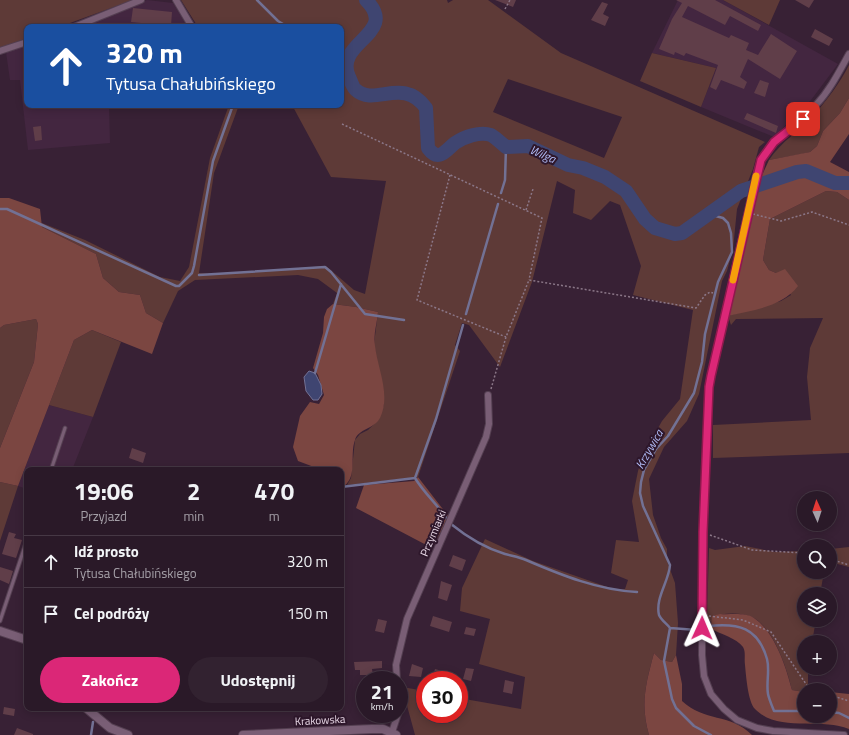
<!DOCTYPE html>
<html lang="pl">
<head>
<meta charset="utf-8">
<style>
	:root { --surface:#2a1928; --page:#322230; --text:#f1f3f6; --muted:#a5a0a8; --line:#463845; --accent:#db2777 }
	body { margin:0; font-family:"Titillium Web",sans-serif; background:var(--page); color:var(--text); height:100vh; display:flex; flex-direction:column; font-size:15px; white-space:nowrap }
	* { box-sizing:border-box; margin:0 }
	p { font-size:13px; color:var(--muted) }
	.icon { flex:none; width:22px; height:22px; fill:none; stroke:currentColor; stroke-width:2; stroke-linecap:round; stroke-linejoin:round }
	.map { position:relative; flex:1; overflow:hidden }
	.details { position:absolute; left:24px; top:467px; width:320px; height:244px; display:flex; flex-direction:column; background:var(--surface); border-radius:8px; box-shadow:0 2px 10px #0003,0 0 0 1px var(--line) }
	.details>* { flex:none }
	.hud { position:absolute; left:24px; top:24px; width:320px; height:84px; border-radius:8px; box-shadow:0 2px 10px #0003,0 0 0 1px var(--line); background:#1a4fa0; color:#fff; overflow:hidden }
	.needle { width:26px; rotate:357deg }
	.buttons { position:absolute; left:797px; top:491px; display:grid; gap:8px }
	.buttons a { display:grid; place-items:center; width:40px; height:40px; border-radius:50%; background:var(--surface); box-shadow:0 2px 10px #0003,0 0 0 1px var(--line); font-size:20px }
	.speed { position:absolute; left:356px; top:671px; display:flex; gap:8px; font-size:20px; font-weight:700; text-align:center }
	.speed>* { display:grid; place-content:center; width:52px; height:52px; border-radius:50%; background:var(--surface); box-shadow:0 2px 10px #0003,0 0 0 1px var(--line); line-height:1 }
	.speed small { font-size:10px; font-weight:400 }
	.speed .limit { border:6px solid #d22; background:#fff; color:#111 }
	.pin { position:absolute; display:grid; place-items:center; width:34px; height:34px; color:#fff; margin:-17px; border-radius:8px; box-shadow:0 2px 6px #0006 }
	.me { position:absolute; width:44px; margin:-22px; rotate:1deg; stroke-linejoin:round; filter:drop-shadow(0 0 3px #0008) }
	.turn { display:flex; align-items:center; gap:14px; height:84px; padding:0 16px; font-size:18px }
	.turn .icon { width:52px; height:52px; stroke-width:2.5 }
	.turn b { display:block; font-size:28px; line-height:34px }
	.eta { display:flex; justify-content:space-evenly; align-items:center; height:68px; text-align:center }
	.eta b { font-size:24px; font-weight:700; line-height:28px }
	.button { display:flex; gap:8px; margin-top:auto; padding:8px 16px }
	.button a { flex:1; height:46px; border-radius:24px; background:var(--accent); color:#fff; font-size:16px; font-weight:700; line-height:46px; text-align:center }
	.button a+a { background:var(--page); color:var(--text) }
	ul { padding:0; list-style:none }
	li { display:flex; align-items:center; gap:12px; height:52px; padding:0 16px; border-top:1px solid var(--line) }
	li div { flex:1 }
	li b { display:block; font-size:15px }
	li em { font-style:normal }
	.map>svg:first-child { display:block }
	.built { fill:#432640 }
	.green { fill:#5e3a37; fill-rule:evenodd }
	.forest { fill:#7b4641 }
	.water { fill:#3f4571; stroke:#727194 }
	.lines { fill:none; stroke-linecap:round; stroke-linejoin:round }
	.stream { stroke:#727194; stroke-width:2.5 }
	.river { stroke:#3f4571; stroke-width:14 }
	.building { fill:#603e49 }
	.service-casing { stroke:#543f51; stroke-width:5 }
	.minor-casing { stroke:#543f51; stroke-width:8 }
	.tertiary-casing { stroke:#543f51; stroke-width:10 }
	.path { stroke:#8b7788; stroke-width:1.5; stroke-dasharray:2 2; stroke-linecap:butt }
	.service { stroke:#795e75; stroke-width:3 }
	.minor { stroke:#795e75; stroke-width:6 }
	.tertiary { stroke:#795e75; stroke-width:8 }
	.route-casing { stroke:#8e194d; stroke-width:10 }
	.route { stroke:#db2777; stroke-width:7 }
	.slow { stroke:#f59e0b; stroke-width:7 }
	.labels { text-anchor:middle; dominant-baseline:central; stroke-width:4; stroke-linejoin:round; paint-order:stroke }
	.street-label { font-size:11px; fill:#e9d9e7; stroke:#2e172b }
	.water-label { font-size:12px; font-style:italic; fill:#b1bcf6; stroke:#2e172b }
</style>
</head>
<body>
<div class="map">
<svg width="849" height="735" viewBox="0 0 849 735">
	<rect width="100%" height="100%" fill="#382135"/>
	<path class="built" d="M147,0L173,3L188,27H83Z
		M678,0H723L838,64L811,100L774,137L701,107L716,68L652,53Z
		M27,45V105H109L110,143L28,150L20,80H10L6,52Z
		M49,405L93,417L72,470H27V489L18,486Z"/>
	<path class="green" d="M0,0H133L59,27H27V38L0,48Z
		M181,0H447L448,3L453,0H488L561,53L765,142L759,147L753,169L737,209L733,249L727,271L722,281L699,394L687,421L664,447L649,479L653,515L661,538L667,549V561L675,583L678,623L676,655L672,662L661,660L654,653C646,682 640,705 649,735H415L402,687L425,691V714H459V698L521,709L525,677L479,664L490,619L460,611L462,588L485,539L533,561L616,590L625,589L628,580L611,573L616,540L639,542L632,501L638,471L643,455L662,421L680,399L693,310L633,295L641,266L620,205L610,201L591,220L573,213L575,190L557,181L532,282L500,367L469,325L462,323L455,345L460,351L418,477L347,485L351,478L355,440L360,434L368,430L379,419L384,404L374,344L378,312L356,307L333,304L337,293L318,279L298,275L195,280L178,291L163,323L146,313L140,295L119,292L103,278L96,254L42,227V223L85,240L160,277L180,281L189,267L210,158L229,105H239L214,173L199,273L217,274L326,266L354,290L365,294L386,181L331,177L292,105H341V27H198ZM508,79L622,117L604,158L493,112Z
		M723,0H780L769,25Z
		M652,53L716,68L701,107L640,81Z
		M849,65V98L840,113L823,131L817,146L810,152L802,154L769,160C781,142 799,131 813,116C827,100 840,83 849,65Z
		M826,191L837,192L849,200V453L713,458V425L811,420L807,377L810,348L823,318L736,319L731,325L728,316L781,301L791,295L776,273L769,270L763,260L770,219Z
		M36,319L38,324L34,362L0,448V328L4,325Z
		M92,330L121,342L93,417L49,405L74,340Z
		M0,482L18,486L0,541Z
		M745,546L775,552L804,551V572H824L820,594H804V620H816L812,642H804V668H808V690H804V692L792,690C787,669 774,628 752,617C741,612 724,613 712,616V623L707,617L709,548L715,550Z
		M849,547V567L830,562V549Z"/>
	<path class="forest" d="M849,98V134L830,162L849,172V200L837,192L826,191L770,219L763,260L769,270L776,273L785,269L798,286C782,307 753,310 728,316L757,186L769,160L810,152L817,146L823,131L840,113Z
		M0,198H9L40,209L42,227L96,254L103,278L119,292L140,295L146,313L163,323L152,354L92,330L74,340L18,486L0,482V448L34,362L38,324L36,319L4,325L0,328Z
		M333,304L356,307L378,312C377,324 373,335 375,346C378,370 391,395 380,418C374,429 358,429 355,440C349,456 359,479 341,488V470H315L314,467L298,461L293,447L300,416L310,402L319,404L324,395L318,375L313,368L323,333L324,317L327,309Z
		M418,477L449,517L432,548L356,508L364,485L414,481Z
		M720,614C731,615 745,612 754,618C775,632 786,667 792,690L804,692V716H830V692L849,694V729C821,717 779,733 755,709C748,702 746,675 745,665C744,659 746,652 743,647C736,638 721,634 711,629L712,616Z
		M654,653L661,660L672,662L676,655L682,684V701C704,722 730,713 752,735H649C640,704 646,683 654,653Z"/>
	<path class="water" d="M309,371L315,373L321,385L322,394L318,400H313L306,391L304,377Z"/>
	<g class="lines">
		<path class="stream" d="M257,0L278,21L288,27
			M501,193L505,180L506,147
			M0,209H7L176,286H179L192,273L194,266L213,161L233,105
			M199,275L325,267L331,272L365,314L404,320
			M466,314L498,204
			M315,373L341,284
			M341,487L415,478
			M447,519C437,504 424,493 415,478L436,419L463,325
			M451,524C467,537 485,548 505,554C512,556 519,557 526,560C561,575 598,590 637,592
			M709,626C738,623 758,627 767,659C770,670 766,683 768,694C769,699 772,706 774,711H804
			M670,628C667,624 661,620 659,615C655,598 669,581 670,565L643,506L640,493L641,482L644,470L656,449L668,436L694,393L702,362L705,334L718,282L732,252L731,233L728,223L723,218L708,214
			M670,628L664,661L672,699L676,708L694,726L711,735
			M670,628L697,630
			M97,709V708
			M830,712L839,713L849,718
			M91,735L93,722"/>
		<path class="river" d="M366,0C400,34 333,42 349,77C351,81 353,88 356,90C375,107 403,76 426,108L428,148C439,163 446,150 455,143C464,137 480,131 491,135C496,138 501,143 506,147L528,146L568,165L583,168L605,177L626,191L645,219L655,228L675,234L682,233L741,191L797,172L806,171L835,183H849"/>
	</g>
	<path class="building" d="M495,0H516L513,7Z
		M676,0H715L761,25L758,31L730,16L725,25L688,6L682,17L729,38L731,35L749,43L746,50L758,55L771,34L797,51L780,79L748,59L740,77L747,82L744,89L721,80L716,90L710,87L718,65L686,53L684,56L675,52L674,55L659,49L672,19L682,3Z
		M795,0H814L809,8Z
		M602,2L608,4L603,14L609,17L605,26L591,20Z
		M133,8L172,12L171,26L131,22Z
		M815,29L833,39L829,46L811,37Z
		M760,80L769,83L765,97L754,93Z
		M747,113L778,126L776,133L744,119Z
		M41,126L42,140L35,141L33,127Z
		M132,448L146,453L143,463L129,458Z
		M9,532L16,534L14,538L22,540L16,558L2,554Z
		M453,555L466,560L462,571L449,566Z
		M0,567L13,571L9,584L0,580Z
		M441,581L452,585L447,601L438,598Z
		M433,616L452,622L449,632L430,626Z
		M378,619L387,621L384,633L375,631Z
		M466,627L476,629L474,636L464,634Z
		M382,661V668L372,669L373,675H360V670H355L354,662Z
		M412,664L423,668L421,677L409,676Z
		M466,668L474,669L471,681L463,679Z
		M435,669L453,674L451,680L432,679Z
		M505,680L514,682L512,694L503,692Z
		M4,707L15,709L14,716L3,714Z
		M17,728L33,734V735H14Z"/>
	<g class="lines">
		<g class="service-casing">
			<path id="service" d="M51,470L65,428
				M0,621L27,540"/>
		</g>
		<g class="minor-casing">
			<path id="minor" d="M176,0L192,27
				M74,27L141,0
				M0,51L27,42
				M397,680L396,665L407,619L486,437L489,424L488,395
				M392,732L398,714
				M844,735L773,731L757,728L737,720L724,709L711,694L704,676L702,655L703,532L709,387L755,179C757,173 758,165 762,159C774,137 799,124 816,105C830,90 839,72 849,54"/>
		</g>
		<g class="tertiary-casing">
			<path id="tertiary" d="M0,631L27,640
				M86,708L110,728L128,735
				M243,735L372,729H383L396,735"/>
		</g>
		<path class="path" d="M505,9L510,0
			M342,124L542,218L529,280
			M450,175L417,300L506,337
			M526,210L533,189
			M753,214L781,221L812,212L849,225
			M491,389L506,337L529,280L696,308L705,295L710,292L713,293
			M710,535L752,550L804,553
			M830,559L849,565
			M709,616L743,620L771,632L808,687L815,690
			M830,695L849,701"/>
		<use href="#service" class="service"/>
		<use href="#minor" class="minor"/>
		<use href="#tertiary" class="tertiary"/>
	</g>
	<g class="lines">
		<g class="route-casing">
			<path id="route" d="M702,628L703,532L709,387L711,376L761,160L774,142L803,119"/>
		</g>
		<use href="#route" class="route"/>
		<path class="slow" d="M733,280L756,176"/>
	</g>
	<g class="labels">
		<g class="street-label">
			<text transform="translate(433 533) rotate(-67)">Przymiarki</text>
			<text transform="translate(320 720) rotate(-3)">Krakowska</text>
		</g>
		<g class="water-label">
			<text transform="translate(543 154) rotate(24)">Wilga</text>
			<text transform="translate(649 449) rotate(-60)">Krzywica</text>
		</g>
	</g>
</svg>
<div class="buttons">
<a><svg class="needle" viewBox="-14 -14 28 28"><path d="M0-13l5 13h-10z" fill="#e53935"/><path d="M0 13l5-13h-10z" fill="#a5a0a8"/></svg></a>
<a><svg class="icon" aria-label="search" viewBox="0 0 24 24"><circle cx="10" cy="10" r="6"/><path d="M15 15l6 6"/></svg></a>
<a><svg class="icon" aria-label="layers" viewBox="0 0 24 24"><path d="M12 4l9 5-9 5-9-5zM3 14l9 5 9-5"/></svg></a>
<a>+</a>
<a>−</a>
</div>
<div class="speed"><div>21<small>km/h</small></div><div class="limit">30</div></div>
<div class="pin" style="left:803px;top:119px;background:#d93025"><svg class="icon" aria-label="arrive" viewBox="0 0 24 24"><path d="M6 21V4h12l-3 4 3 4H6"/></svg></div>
<svg class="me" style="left:702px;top:628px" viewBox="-20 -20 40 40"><path d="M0-17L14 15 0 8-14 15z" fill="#db2777" stroke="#fff" stroke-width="4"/></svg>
<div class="hud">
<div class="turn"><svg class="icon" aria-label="ahead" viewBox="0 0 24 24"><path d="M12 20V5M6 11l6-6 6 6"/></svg><div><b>320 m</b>Tytusa Chałubińskiego</div></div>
</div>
<section class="details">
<div class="eta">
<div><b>19:06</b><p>Przyjazd</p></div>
<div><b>2</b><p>min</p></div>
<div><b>470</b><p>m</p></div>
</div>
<ul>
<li><svg class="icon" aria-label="ahead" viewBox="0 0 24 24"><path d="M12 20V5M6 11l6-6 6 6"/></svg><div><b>Idź prosto</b><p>Tytusa Chałubińskiego</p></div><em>320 m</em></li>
<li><svg class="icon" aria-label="arrive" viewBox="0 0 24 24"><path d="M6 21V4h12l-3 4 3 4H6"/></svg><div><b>Cel podróży</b></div><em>150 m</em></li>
</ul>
<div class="button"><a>Zakończ</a><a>Udostępnij</a></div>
</section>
</div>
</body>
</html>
